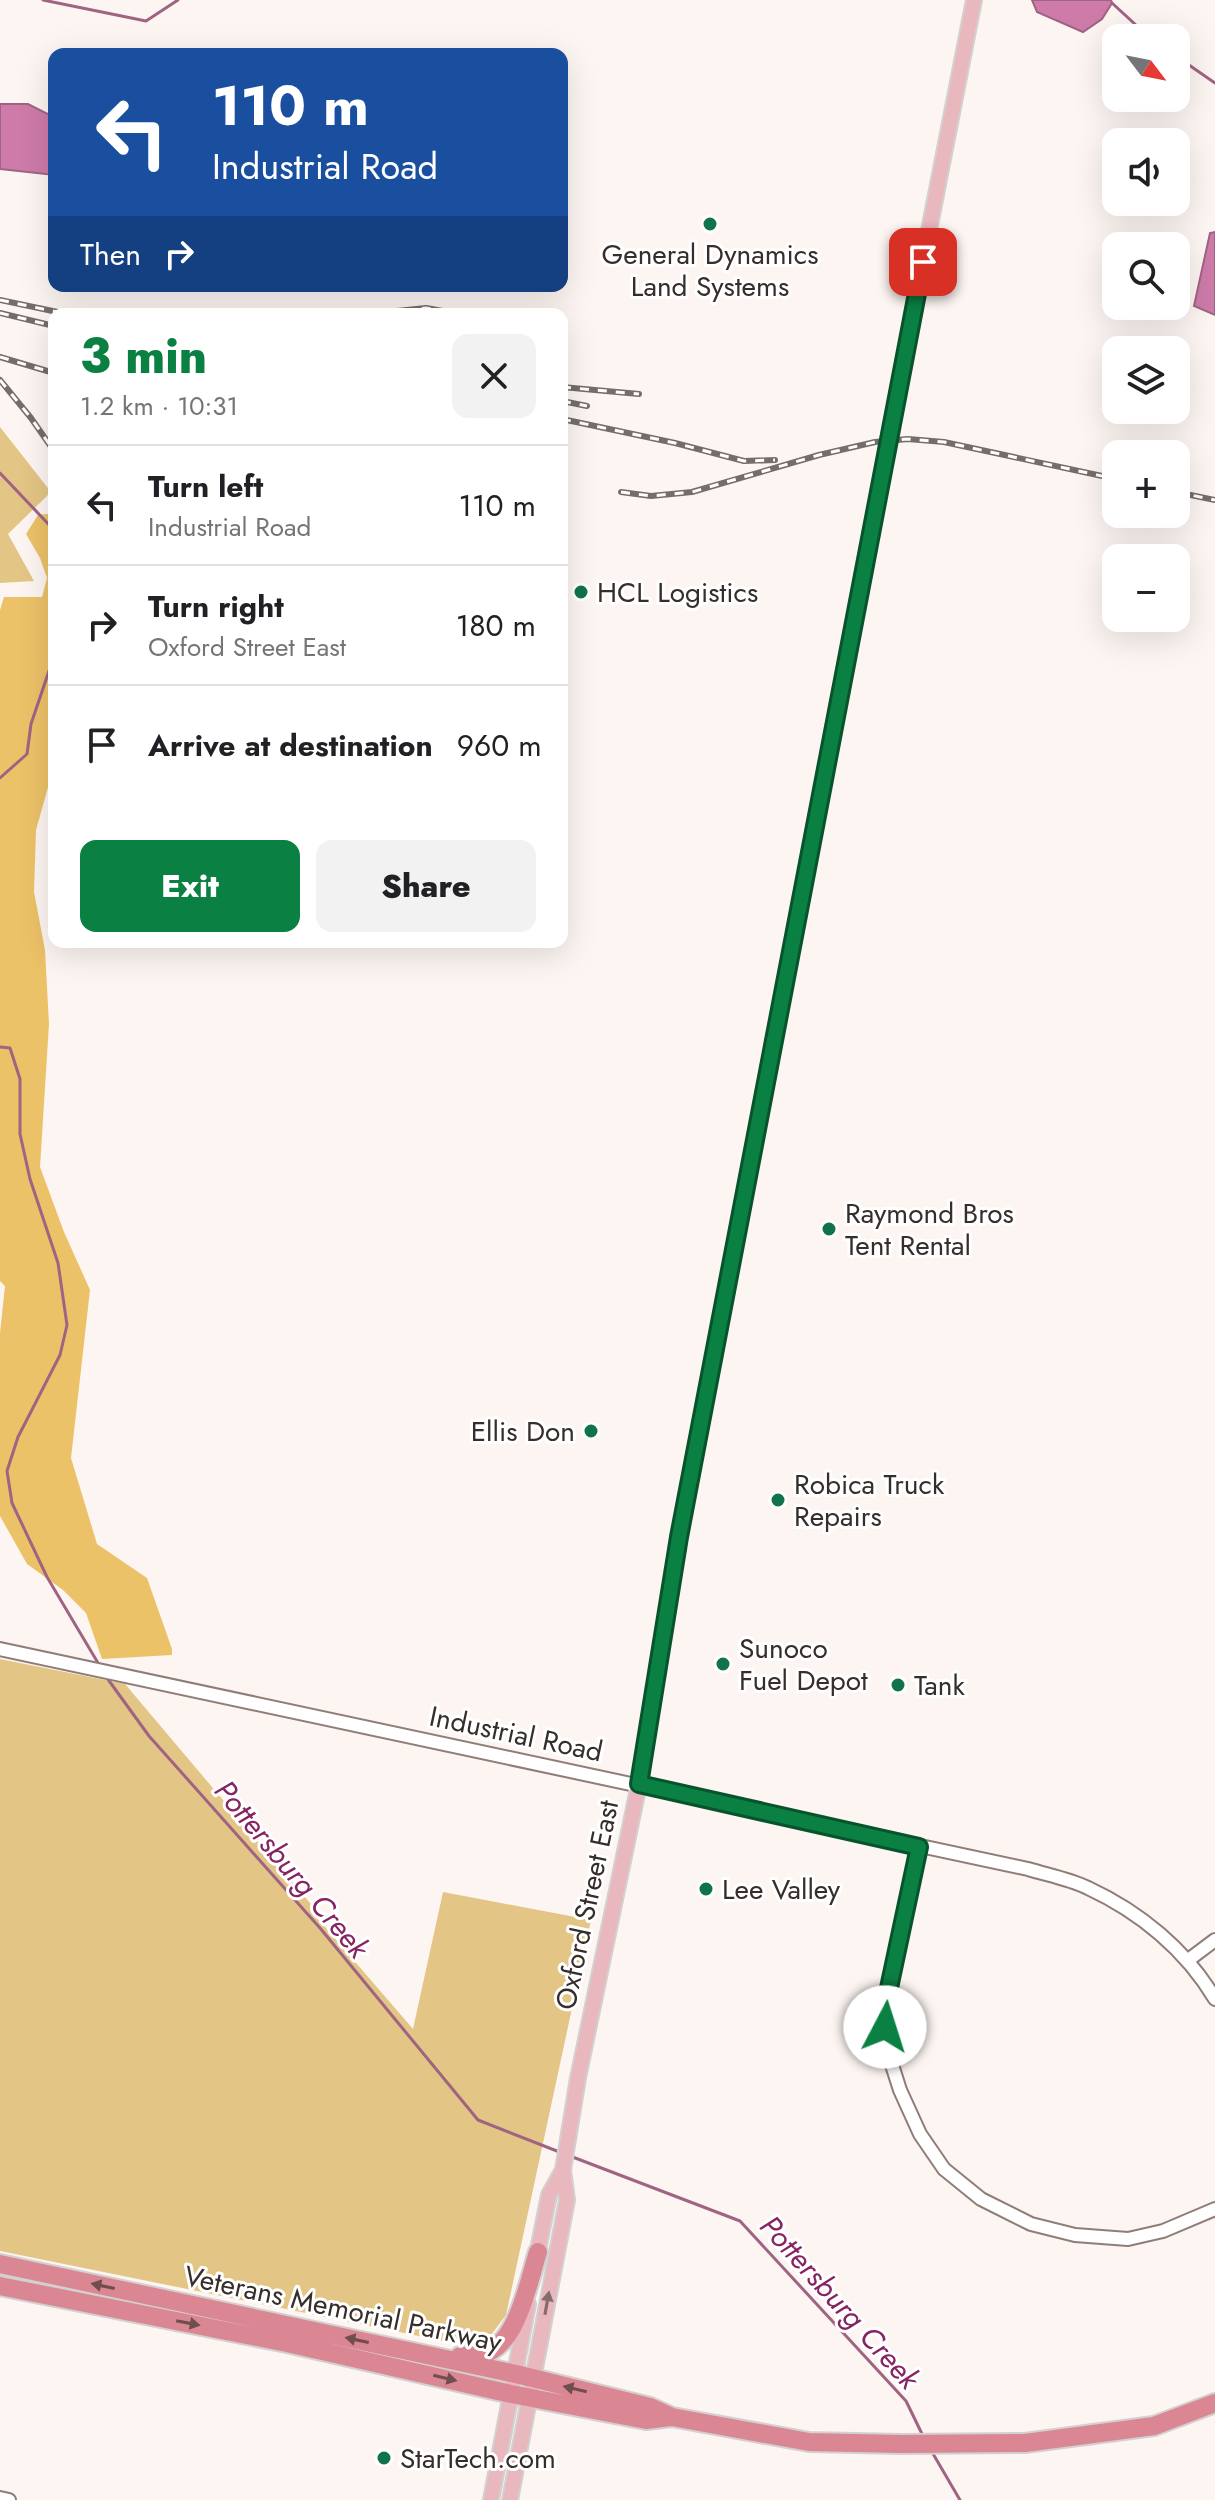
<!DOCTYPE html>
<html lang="en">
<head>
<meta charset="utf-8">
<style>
	:root { --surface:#fff; --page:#f2f2f2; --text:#202124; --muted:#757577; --line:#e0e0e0; --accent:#0b8043 }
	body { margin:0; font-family:Jost,sans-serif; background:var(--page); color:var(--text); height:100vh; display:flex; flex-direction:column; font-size:30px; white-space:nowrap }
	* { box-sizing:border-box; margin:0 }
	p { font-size:26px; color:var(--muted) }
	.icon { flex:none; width:44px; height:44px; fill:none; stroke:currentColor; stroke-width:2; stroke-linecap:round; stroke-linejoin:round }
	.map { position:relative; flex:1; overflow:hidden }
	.drawer { position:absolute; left:48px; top:308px; width:520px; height:640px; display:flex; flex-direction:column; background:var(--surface); border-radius:16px; box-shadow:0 8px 32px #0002 }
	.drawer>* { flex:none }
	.guide { position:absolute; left:48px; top:48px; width:520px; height:244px; border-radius:16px; box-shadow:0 8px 32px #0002; background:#1a4fa0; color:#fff; overflow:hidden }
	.needle { width:52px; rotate:122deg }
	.tools { position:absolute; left:1102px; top:24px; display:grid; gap:16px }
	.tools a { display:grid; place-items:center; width:88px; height:88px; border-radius:16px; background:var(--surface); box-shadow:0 8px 32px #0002; font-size:40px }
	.pin { position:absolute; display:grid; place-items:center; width:68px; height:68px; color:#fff; margin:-34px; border-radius:16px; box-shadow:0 4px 12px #0006 }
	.me { position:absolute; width:88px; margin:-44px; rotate:5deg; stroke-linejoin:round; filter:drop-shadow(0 0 6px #0008) }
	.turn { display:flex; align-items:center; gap:28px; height:168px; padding:0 32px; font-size:36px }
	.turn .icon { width:104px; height:104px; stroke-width:2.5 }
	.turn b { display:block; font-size:56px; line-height:68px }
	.then { display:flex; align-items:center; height:76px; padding:0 32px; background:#0003; gap:16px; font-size:30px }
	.round { display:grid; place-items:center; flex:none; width:84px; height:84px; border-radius:16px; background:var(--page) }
	.summary { display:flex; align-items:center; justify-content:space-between; height:136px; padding:0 32px }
	h1 { font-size:48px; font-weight:800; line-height:60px; color:var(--accent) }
	.action { display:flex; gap:16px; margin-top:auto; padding:16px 32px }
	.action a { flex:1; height:92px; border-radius:16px; background:var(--accent); color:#fff; font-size:32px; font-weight:800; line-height:92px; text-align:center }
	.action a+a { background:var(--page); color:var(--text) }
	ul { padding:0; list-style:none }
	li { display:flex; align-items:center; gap:24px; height:120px; padding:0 32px; border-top:2px solid var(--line) }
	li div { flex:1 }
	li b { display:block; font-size:30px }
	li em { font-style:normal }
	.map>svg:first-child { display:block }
	.green { fill:#e3c585 }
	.forest { fill:#ecc268 }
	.water { fill:#ce7ba9; stroke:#a06483; stroke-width:2 }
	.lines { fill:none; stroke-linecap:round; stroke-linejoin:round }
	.stream { stroke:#a06483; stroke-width:3 }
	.minor-casing { stroke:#907d78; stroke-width:16 }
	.major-casing { stroke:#d3d1d0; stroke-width:18 }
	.highway-casing { stroke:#d3d1d0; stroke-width:22 }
	.minor { stroke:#fff; stroke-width:12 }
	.major { stroke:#e9b7be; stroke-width:14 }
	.highway { stroke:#db8793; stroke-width:18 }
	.rail-casing { stroke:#756d6a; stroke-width:6 }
	.rail { stroke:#fff; stroke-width:3; stroke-dasharray:9; stroke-linecap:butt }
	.oneway { fill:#704d4f }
	.oneway2 { fill:#876c6d }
	.route-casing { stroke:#07532c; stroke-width:20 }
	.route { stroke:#0b8043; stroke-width:14 }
	.poi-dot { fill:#107349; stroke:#fff; stroke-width:3 }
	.labels { text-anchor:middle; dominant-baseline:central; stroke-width:6; stroke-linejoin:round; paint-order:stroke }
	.poi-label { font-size:28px; fill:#362e2b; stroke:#fff; text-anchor:start }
	.street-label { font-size:28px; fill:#362e2b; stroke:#fff }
	.water-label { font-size:30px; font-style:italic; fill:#862362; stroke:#fff }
</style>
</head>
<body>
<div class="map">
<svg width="1215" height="2500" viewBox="0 0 1215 2500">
	<rect width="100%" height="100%" fill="#fdf5f2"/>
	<path class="green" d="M0,427L51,492L8,534L34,581L0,583Z
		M0,1659L125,1684L310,1903L319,1920L413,2029L443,1892L591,1920L506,2315L488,2339L468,2346L0,2251Z"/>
	<path class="forest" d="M54,513V766L36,830L34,892L45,950L49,1024L40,1167L64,1232L90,1290L71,1458L97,1544L147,1578L172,1649V1655L102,1659L86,1613L63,1590L27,1564L0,1516V1333L5,1286L0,1281V610L4,597H42L47,578L40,558L26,534L38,515Z"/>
	<path class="water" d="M1032,0H1111L1112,3L1102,19L1083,32L1037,12Z
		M0,104H28L54,117V175L0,169Z
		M1215,232V315L1194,306L1210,233Z"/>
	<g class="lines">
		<path class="stream" d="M43,0L146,21L178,0
			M1112,3L1150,38
			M1176,56L1215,83
			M0,473L54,530
			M0,778L27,754L31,724L54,656
			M0,1047L10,1048L20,1079V1134L30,1179L58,1263L67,1325L60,1355L18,1437L7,1471L12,1503L47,1577L101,1668
			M107,1678L149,1736L320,1928L478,2120L562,2153
			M570,2156L740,2221L906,2401L924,2438
			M932,2452L960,2500"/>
		<g class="minor-casing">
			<path id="minor" d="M0,1649L1028,1869C1048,1875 1070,1879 1088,1888C1140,1912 1186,1950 1215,1999
				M919,1847L886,2002L885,2043L900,2090L920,2134L944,2169L981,2199L1031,2224L1075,2235L1128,2239L1163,2231L1215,2209
				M1187,1961L1215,1940
				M0,2498L9,2500"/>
		</g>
		<g class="major-casing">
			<path id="major" d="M536,2260L549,2195L563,2170
				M491,2500L528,2304
				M510,2500L567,2200L563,2170L578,2078L639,1784L679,1537L885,456L974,0"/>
		</g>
		<g class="highway-casing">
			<path id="highway" d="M0,2264L516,2374L650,2407L672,2417L809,2442L901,2444L1025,2443L1154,2426L1215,2403
				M0,2286L287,2343L511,2394L646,2420L671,2417
				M460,2356C466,2356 474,2357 480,2355C517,2348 528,2283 538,2252"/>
		</g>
		<use href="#minor" class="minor"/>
		<use href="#major" class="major"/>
		<use href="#highway" class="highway"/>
		<g class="rail-casing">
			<path id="rail" d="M0,300L67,314
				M0,313L54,326
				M368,314L426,308L459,314
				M0,357L54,373
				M0,380L31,418L54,451
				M562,387L639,394
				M562,401L587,406
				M562,419L675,443L744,461L775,460
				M621,492L651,496L692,492L819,455L875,442L908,439L944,442L1116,479
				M1176,492L1215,500"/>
		</g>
		<use href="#rail" class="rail"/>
	</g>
	<defs><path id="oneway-solid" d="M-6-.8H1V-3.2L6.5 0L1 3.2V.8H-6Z" transform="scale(2)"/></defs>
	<g class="oneway">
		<use href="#oneway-solid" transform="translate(103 2286) rotate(-168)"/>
		<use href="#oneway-solid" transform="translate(188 2323) rotate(11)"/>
		<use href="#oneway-solid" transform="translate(357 2340) rotate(-168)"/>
		<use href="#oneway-solid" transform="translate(445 2378) rotate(13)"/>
		<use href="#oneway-solid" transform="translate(575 2389) rotate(-167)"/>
	</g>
	<use class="oneway2" href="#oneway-solid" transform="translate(547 2303) rotate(-80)"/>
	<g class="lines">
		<g class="route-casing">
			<path id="route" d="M885,2027L886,2002L919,1847L639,1784L679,1537L923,262"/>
		</g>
		<use href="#route" class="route"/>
	</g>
	<g class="poi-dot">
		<circle cx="710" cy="224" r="8"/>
		<circle cx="581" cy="592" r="8"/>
		<circle cx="829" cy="1229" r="8"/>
		<circle cx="591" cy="1431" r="8"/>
		<circle cx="778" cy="1500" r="8"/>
		<circle cx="723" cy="1664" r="8"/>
		<circle cx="898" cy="1685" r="8"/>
		<circle cx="706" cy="1889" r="8"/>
		<circle cx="384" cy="2458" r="8"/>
	</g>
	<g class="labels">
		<g class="poi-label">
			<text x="710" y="254" text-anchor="middle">General Dynamics<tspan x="710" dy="32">Land Systems</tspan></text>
			<text x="597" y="592">HCL Logistics</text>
			<text x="845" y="1213">Raymond Bros<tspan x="845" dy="32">Tent Rental</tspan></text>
			<text x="575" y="1431" text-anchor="end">Ellis Don</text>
			<text x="794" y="1484">Robica Truck<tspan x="794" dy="32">Repairs</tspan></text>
			<text x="739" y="1648">Sunoco<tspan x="739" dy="32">Fuel Depot</tspan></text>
			<text x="914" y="1685">Tank</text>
			<text x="722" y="1889">Lee Valley</text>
			<text x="400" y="2458">StarTech.com</text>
		</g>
		<g class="street-label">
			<text transform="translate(516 1734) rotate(12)">Industrial Road</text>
			<text transform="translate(587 1905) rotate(-78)">Oxford Street East</text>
			<text transform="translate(343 2309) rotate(12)">Veterans Memorial Parkway</text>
		</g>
		<g class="water-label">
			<text transform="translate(292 1869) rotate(50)">Pottersburg Creek</text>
			<text transform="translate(840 2302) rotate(48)">Pottersburg Creek</text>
		</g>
	</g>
</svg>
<div class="tools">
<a><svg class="needle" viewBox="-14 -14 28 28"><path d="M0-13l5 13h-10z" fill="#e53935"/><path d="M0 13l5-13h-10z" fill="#757577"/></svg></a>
<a><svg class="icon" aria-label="sound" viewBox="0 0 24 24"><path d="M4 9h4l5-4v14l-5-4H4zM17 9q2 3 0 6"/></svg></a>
<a><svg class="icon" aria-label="search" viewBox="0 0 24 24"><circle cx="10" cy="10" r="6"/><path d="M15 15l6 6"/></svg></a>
<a><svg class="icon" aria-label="layers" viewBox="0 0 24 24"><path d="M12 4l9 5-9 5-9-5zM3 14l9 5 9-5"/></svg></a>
<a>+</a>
<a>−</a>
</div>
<div class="pin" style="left:923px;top:262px;background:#d93025"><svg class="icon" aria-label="arrive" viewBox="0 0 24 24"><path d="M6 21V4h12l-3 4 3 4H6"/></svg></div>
<svg class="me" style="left:885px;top:2027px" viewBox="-20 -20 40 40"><circle r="19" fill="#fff"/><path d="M0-13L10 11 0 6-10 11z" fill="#0b8043"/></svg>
<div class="guide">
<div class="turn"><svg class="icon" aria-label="left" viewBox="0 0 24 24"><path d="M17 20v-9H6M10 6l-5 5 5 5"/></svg><div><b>110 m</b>Industrial Road</div></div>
<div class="then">Then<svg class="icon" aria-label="right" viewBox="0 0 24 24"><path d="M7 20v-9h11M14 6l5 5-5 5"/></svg></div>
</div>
<section class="drawer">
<div class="summary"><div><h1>3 min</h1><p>1.2 km · 10:31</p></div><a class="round"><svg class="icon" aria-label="close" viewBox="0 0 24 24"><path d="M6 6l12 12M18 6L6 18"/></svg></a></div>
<ul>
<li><svg class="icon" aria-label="left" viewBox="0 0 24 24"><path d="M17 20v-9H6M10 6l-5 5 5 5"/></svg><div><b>Turn left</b><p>Industrial Road</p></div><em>110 m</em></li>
<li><svg class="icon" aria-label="right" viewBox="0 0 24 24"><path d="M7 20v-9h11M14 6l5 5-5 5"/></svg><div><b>Turn right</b><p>Oxford Street East</p></div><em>180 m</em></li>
<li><svg class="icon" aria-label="arrive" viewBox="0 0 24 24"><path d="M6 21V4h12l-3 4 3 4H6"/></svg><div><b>Arrive at destination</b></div><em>960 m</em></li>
</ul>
<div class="action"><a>Exit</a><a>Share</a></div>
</section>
</div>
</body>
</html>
